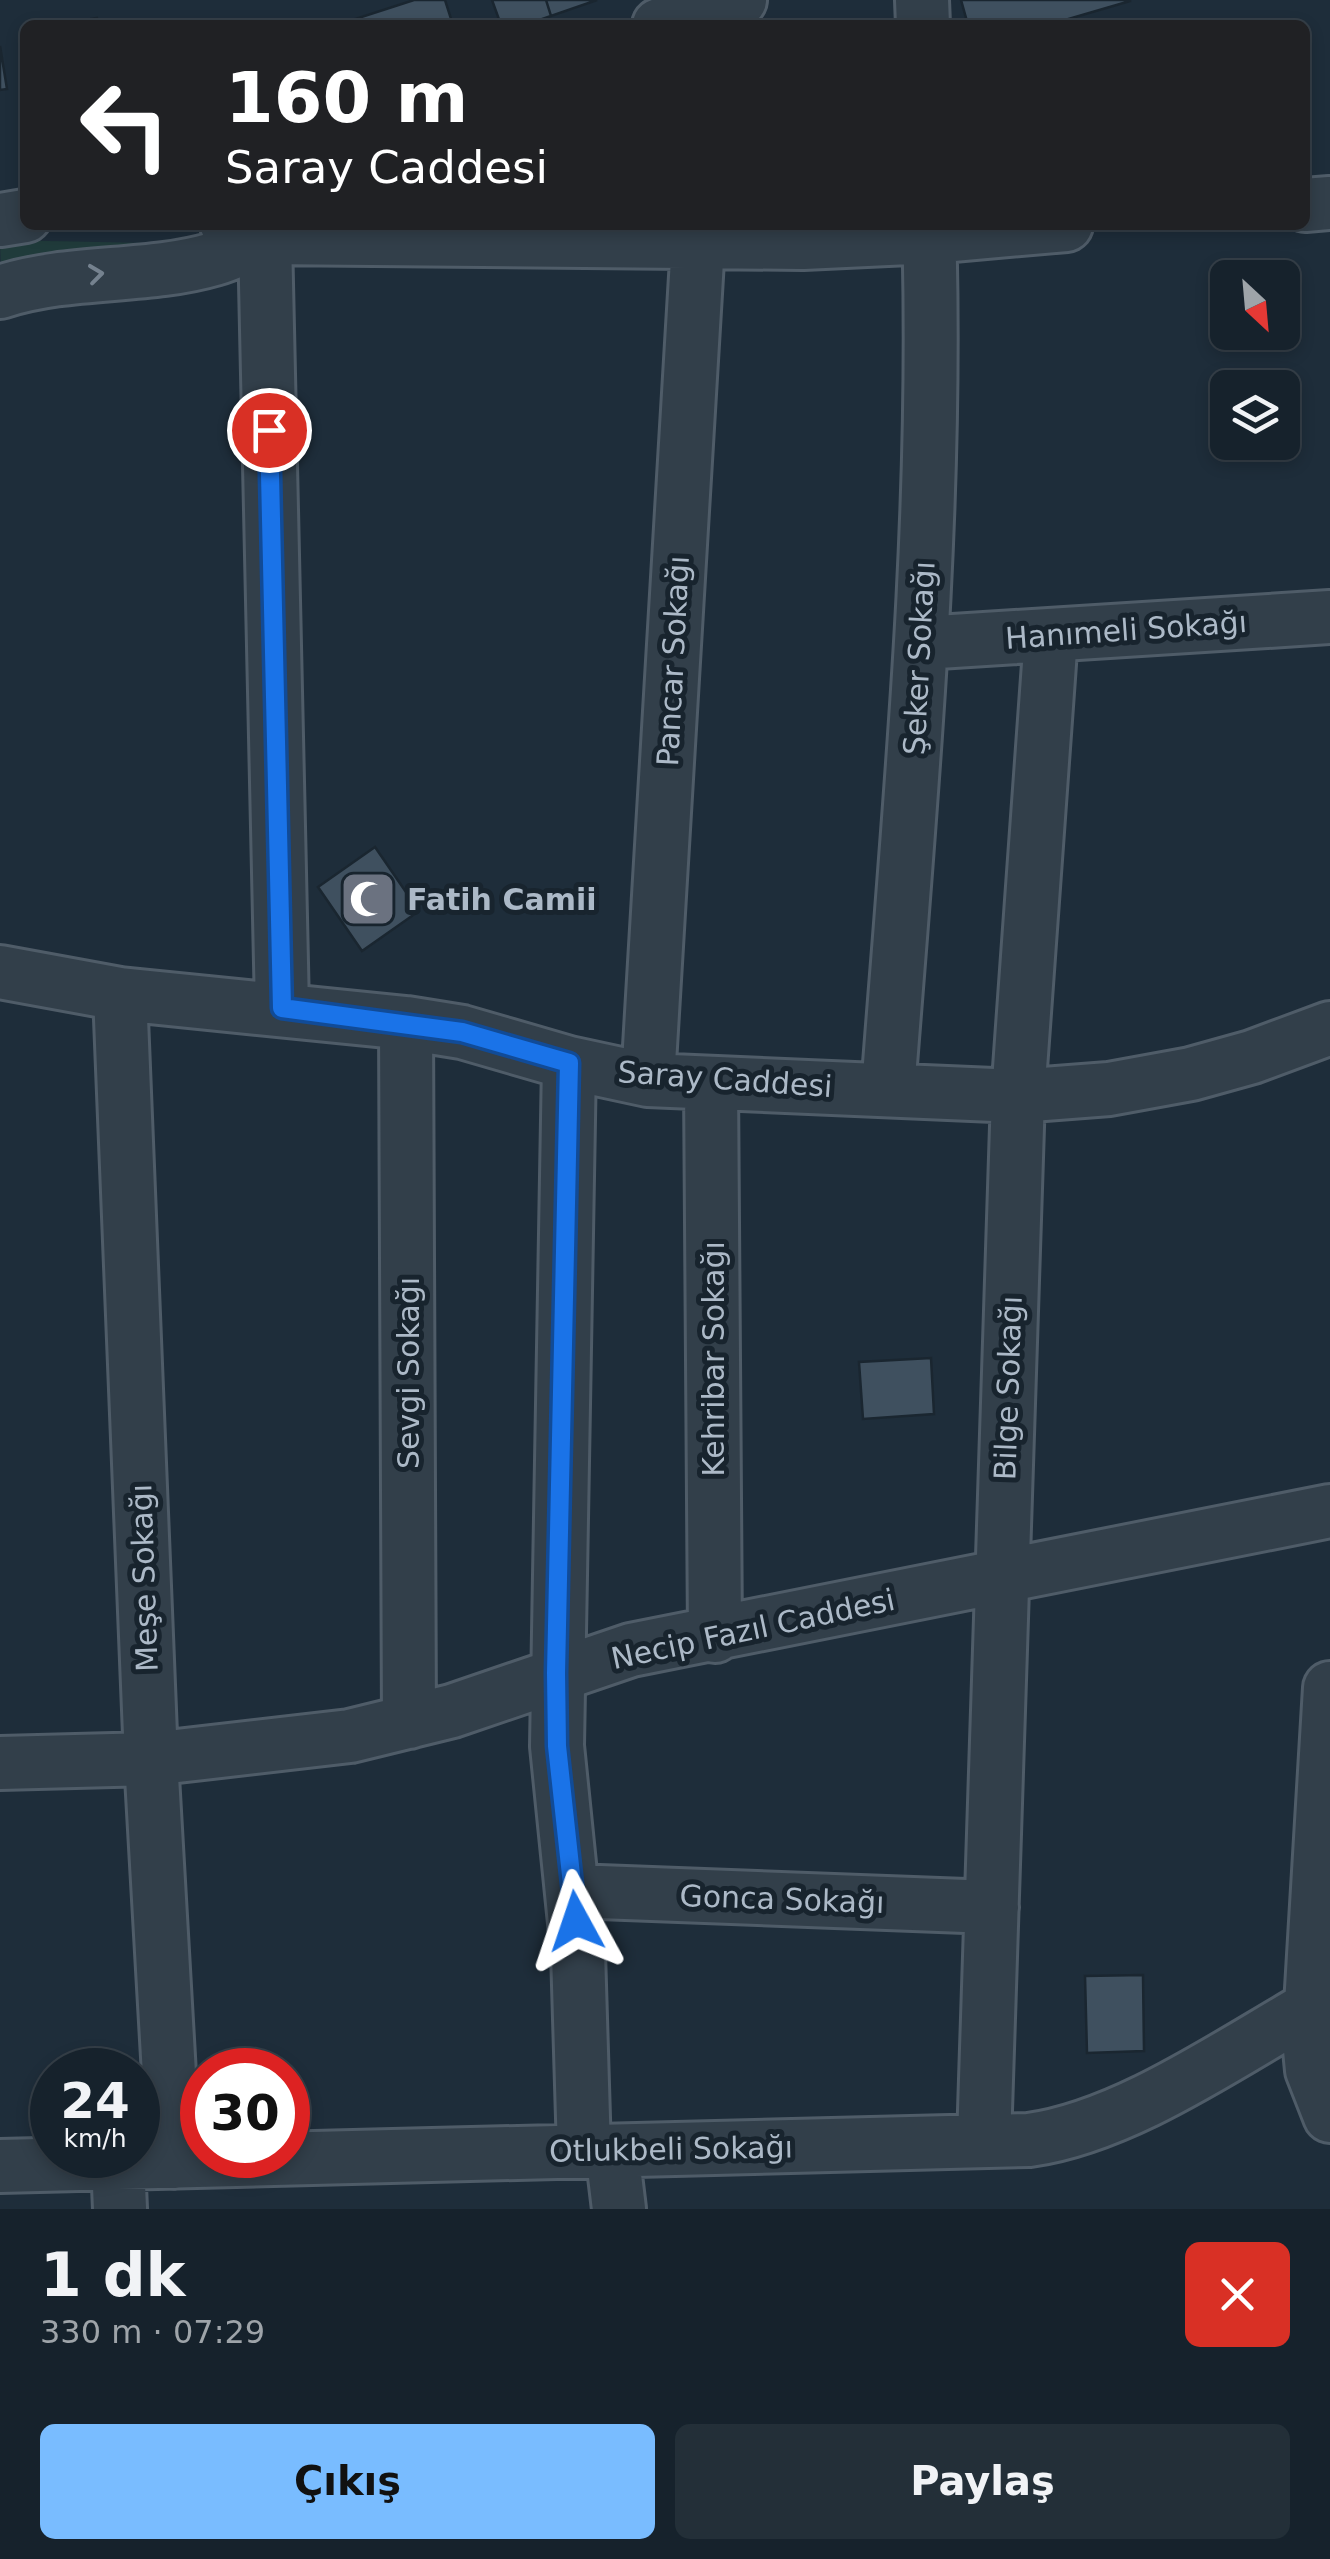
<!DOCTYPE html>
<html lang="tr">
<head>
<meta charset="utf-8">
<style>
	:root { --surface:#16222c; --page:#232f38; --text:#f1f3f6; --muted:#9ea4a9; --line:#353f48; --accent:#79bcff }
	body { margin:0; font-family:"DejaVu Sans",sans-serif; background:var(--page); color:var(--text); height:100vh; display:flex; flex-direction:column; font-size:38px; white-space:nowrap }
	* { box-sizing:border-box; margin:0 }
	p { font-size:32px; color:var(--muted) }
	.icon { flex:none; width:55px; height:55px; fill:none; stroke:currentColor; stroke-width:2; stroke-linecap:round; stroke-linejoin:round }
	.map { position:relative; height:2209px; overflow:hidden }
	.details { display:flex; flex-direction:column; background:var(--surface); flex:1 }
	.details>* { flex:none }
	.banner { position:absolute; left:20px; top:20px; width:1290px; height:210px; border-radius:15px; box-shadow:0 5px 15px #0003,0 0 0 2px var(--line); background:#202124; color:#fff; overflow:hidden }
	.needle { width:65px; rotate:154deg }
	.tools { position:absolute; left:1210px; top:260px; display:grid; gap:20px }
	.tools a { display:grid; place-items:center; width:90px; height:90px; border-radius:15px; background:var(--surface); box-shadow:0 5px 15px #0003,0 0 0 2px var(--line); font-size:50px }
	.speed { position:absolute; left:30px; top:2048px; display:flex; gap:20px; font-size:50px; font-weight:700; text-align:center }
	.speed>* { display:grid; place-content:center; width:130px; height:130px; border-radius:50%; background:var(--surface); box-shadow:0 5px 15px #0003,0 0 0 2px var(--line); line-height:1 }
	.speed small { font-size:25px; font-weight:400 }
	.speed .limit { border:15px solid #d22; background:#fff; color:#111 }
	.pin { position:absolute; display:grid; place-items:center; width:85px; height:85px; color:#fff; margin:-42px; border:5px solid #fff; border-radius:50%; box-shadow:0 2px 10px #0007 }
	.me { position:absolute; width:110px; margin:-55px; rotate:355deg; stroke-linejoin:round; filter:drop-shadow(0 0 8px #0008) }
	.turn { display:flex; align-items:center; gap:35px; height:210px; padding:0 40px; font-size:45px }
	.turn .icon { width:130px; height:130px; stroke-width:2.5 }
	.turn b { display:block; font-size:70px; line-height:85px }
	.round { display:grid; place-items:center; flex:none; width:105px; height:105px; border-radius:15px; background:var(--page) }
	.head { display:flex; align-items:center; justify-content:space-between; height:170px; padding:0 40px }
	h1 { font-size:60px; font-weight:600; line-height:75px }
	.cta { display:flex; gap:20px; margin-top:auto; padding:20px 40px }
	.cta a { flex:1; height:115px; border-radius:15px; background:var(--accent); color:#111; font-size:40px; font-weight:600; line-height:115px; text-align:center }
	.cta a+a { background:var(--page); color:var(--text) }
	.map>svg:first-child { display:block }
	.green { fill:#203b3b }
	.building { fill:#3f505f; stroke:#1a2630; stroke-width:2.5 }
	.lines { fill:none; stroke-linecap:round; stroke-linejoin:round }
	.minor-casing { stroke:#4f5c68; stroke-width:58 }
	.minor { stroke:#323f4a; stroke-width:52 }
	.oneway { stroke:#75828f }
	.route-casing { stroke:#114b97; stroke-width:25 }
	.route { stroke:#1a73e8; stroke-width:18 }
	.labels { text-anchor:middle; dominant-baseline:central; stroke-width:10; stroke-linejoin:round; paint-order:stroke }
	.street-label { font-size:30px; fill:#acb9c7; stroke:#18242e }
	.poi-label { font-size:30px; font-weight:bold; fill:#acb9c7; stroke:#18242e; text-anchor:start }
</style>
</head>
<body>
<div class="map">
<svg width="1330" height="2209" viewBox="0 0 1330 2209">
	<rect width="100%" height="100%" fill="#1e2d3a"/>
	<path class="green" d="M0,240L199,244L1,269Z"/>
	<path class="building" d="M414,0H445L453,25H350L349,21Z
		M492,0H546L551,16L525,25H501Z
		M546,0H597L551,16Z
		M961,0H1130V1L1048,25H968Z
		M97,18L99,25H57Z
		M0,46L7,89L0,90Z
		M375,847L419,911L362,951L318,887Z
		M931,1358L934,1414L863,1419L859,1362Z
		M1143,1975L1144,2051L1087,2053L1085,1976Z"/>
	<g class="lines">
		<g class="minor-casing">
			<path id="minor" d="M922,0L923,25
				M659,25L740,0
				M1305,205L1330,203
				M0,220L25,216
				M227,225L265,238L803,243L930,237L1066,225
				M265,238L282,1008
				M0,292C70,269 146,279 214,259C232,254 248,245 265,238
				M922,643L1330,617
				M0,972L120,994L406,1023L462,1032L569,1063L648,1080L1018,1096L1109,1089L1191,1074L1252,1057L1330,1028
				M120,994L151,1759L174,2162
				M406,1023L409,1722
				M569,1063L557,1746L578,1952L584,2151
				M648,1080L698,243
				M711,1083L715,1636
				M888,1090C910,802 938,514 929,225
				M1330,1688L1309,2039L1312,2070L1330,2116
				M0,1763L151,1759L350,1736L452,1711L631,1650L1330,1511
				M573,1891L992,1907
				M984,2141L1018,1096L1051,636
				M612,2151L619,2209
				M118,2163L120,2209
				M0,2166L1029,2140C1124,2127 1227,2055 1311,2007"/>
		</g>
		<use href="#minor" class="minor"/>
	</g>
	<defs><path id="oneway-chevron" d="M-2-3.5L2.5 0L-2 3.5" fill="none" stroke-width="1.6" stroke-linecap="round" stroke-linejoin="round" transform="scale(2.5)"/></defs>
	<use class="oneway" href="#oneway-chevron" transform="translate(96 274) rotate(-7)"/>
	<g class="lines">
		<g class="route-casing">
			<path id="route" d="M269,430L282,1008L462,1032L569,1063L556,1673L557,1746L576,1921"/>
		</g>
		<use href="#route" class="route"/>
	</g>
	<defs>
		<g id="mosque-square" transform="scale(2.875)"><rect x="-9" y="-9" width="18" height="18" rx="4" fill="#6b7280" stroke="#18242e"/><path d="M3.5-4.9A6 6 0 1 0 3.5 4.9A5 5 0 1 1 3.5-4.9Z" fill="#fff"/></g>
	</defs>
	<g fill-rule="evenodd">
		<use href="#mosque-square" x="368" y="899"/>
	</g>
	<g class="labels">
		<g class="street-label">
			<text transform="translate(1126 630) rotate(-4)">Hanımeli Sokağı</text>
			<text transform="translate(919 658) rotate(-87)">Şeker Sokağı</text>
			<text transform="translate(673 661) rotate(-87)">Pancar Sokağı</text>
			<text transform="translate(725 1079) rotate(4)">Saray Caddesi</text>
			<text transform="translate(713 1359) rotate(-90)">Kehribar Sokağı</text>
			<text transform="translate(408 1373) rotate(-90)">Sevgi Sokağı</text>
			<text transform="translate(1008 1388) rotate(-88)">Bilge Sokağı</text>
			<text transform="translate(144 1578) rotate(-92)">Meşe Sokağı</text>
			<text transform="translate(753 1629) rotate(-12)">Necip Fazıl Caddesi</text>
			<text transform="translate(782 1899) rotate(2)">Gonca Sokağı</text>
			<text transform="translate(671 2149) rotate(-1)">Otlukbeli Sokağı</text>
		</g>
		<g class="poi-label">
			<text x="407" y="899">Fatih Camii</text>
		</g>
	</g>
</svg>
<div class="tools">
<a><svg class="needle" viewBox="-14 -14 28 28"><path d="M0-13l5 13h-10z" fill="#e53935"/><path d="M0 13l5-13h-10z" fill="#9ea4a9"/></svg></a>
<a><svg class="icon" aria-label="layers" viewBox="0 0 24 24"><path d="M12 4l9 5-9 5-9-5zM3 14l9 5 9-5"/></svg></a>
</div>
<div class="speed"><div>24<small>km/h</small></div><div class="limit">30</div></div>
<div class="pin" style="left:269px;top:430px;background:#d93025"><svg class="icon" aria-label="arrive" viewBox="0 0 24 24"><path d="M6 21V4h12l-3 4 3 4H6"/></svg></div>
<svg class="me" style="left:576px;top:1921px" viewBox="-20 -20 40 40"><path d="M0-17L14 15 0 8-14 15z" fill="#1a73e8" stroke="#fff" stroke-width="4"/></svg>
<div class="banner">
<div class="turn"><svg class="icon" aria-label="left" viewBox="0 0 24 24"><path d="M17 20v-9H6M10 6l-5 5 5 5"/></svg><div><b>160 m</b>Saray Caddesi</div></div>
</div>
</div>
<section class="details">
<div class="head"><div><h1>1 dk</h1><p>330 m · 07:29</p></div><a class="round" style="background:#d93025;color:#fff"><svg class="icon" aria-label="close" viewBox="0 0 24 24"><path d="M6 6l12 12M18 6L6 18"/></svg></a></div>
<div class="cta"><a>Çıkış</a><a>Paylaş</a></div>
</section>
</body>
</html>
